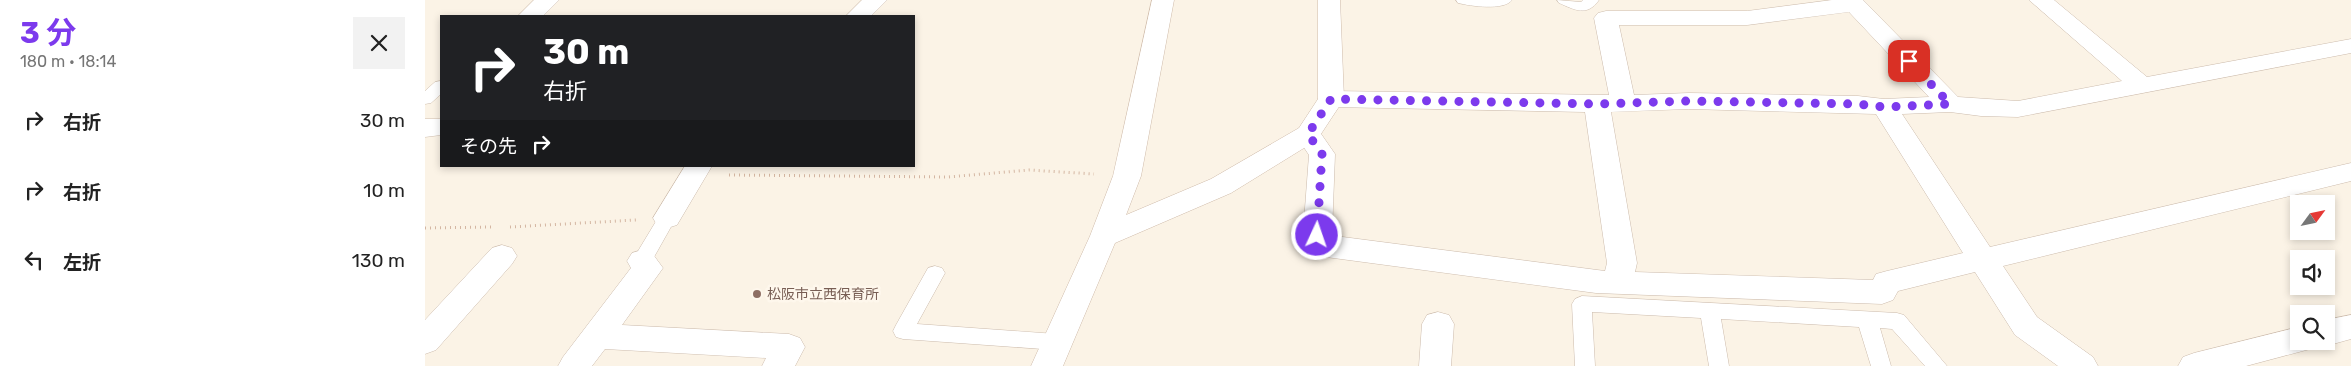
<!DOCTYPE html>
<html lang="ja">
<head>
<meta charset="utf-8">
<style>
	:root { --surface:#fff; --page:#f2f2f2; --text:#222; --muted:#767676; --accent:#7c3aed }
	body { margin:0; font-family:Rubik,"Noto Sans JP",sans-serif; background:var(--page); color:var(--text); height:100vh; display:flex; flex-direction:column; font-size:19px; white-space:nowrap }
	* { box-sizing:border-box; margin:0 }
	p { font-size:16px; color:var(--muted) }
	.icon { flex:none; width:28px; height:28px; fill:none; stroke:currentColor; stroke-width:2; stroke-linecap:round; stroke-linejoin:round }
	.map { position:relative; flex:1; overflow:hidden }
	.drawer { display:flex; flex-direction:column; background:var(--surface); width:425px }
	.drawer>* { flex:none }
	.guide { position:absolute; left:15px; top:15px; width:475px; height:152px; border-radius:0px; box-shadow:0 2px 8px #0003; background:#202124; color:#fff; overflow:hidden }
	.needle { width:32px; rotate:57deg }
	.controls { position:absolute; left:1865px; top:195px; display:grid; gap:10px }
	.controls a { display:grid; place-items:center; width:45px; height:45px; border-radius:0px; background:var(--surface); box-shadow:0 2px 8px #0003; font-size:25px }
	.pin { position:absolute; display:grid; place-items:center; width:42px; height:42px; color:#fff; margin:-21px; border-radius:10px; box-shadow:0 2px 8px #0006 }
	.me { position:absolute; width:55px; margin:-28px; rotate:3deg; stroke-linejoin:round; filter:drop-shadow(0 0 4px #0008) }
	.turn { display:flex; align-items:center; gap:18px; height:105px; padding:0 20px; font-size:22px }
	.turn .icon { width:65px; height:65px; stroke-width:2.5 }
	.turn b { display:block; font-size:35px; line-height:42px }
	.then { display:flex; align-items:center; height:48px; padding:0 20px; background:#0003; gap:10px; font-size:19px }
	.round { display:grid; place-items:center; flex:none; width:52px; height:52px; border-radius:0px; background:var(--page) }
	.head { display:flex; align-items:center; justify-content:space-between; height:85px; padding:0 20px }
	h1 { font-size:30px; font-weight:700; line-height:38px; color:var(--accent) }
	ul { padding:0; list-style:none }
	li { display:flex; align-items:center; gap:15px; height:70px; padding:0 20px }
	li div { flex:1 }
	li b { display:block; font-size:19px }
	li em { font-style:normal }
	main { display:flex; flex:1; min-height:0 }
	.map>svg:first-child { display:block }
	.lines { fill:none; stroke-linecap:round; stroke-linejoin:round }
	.lane-casing { stroke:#ccbbac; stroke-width:1 }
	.street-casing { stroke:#ccbbac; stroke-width:1 }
	.secondary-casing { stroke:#cfbbaa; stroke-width:1 }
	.path { stroke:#d4b6a2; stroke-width:3; stroke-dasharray:1 4; stroke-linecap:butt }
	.lane { fill:#fff; fill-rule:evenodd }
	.street { fill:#fff; fill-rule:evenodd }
	.secondary { fill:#fff; fill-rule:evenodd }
	.route { stroke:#7c3aed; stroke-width:9; stroke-dasharray:0 16.2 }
	.education-dot { fill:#8d6e63; stroke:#fef7ec; stroke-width:2 }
	.labels { text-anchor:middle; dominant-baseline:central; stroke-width:5; stroke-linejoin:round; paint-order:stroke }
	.education-label { font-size:14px; fill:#785e54; stroke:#fef7ec; text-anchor:start }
</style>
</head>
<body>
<main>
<section class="drawer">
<div class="head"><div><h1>3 分</h1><p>180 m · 18:14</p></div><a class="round"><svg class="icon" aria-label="close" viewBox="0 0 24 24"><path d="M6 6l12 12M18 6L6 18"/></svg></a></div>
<ul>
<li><svg class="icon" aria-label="right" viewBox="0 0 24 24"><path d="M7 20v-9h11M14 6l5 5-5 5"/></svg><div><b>右折</b></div><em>30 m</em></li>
<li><svg class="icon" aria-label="right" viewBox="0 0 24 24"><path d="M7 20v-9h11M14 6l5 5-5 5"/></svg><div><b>右折</b></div><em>10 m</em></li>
<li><svg class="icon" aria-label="left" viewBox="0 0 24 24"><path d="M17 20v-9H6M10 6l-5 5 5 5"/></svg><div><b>左折</b></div><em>130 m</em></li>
</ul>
</section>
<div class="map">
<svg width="1926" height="366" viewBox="0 0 1926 366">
	<rect width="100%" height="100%" fill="#fbf3e6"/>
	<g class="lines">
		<g class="lane-casing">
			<path id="lane" d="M1031,0H1087C1079,11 1045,6 1033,3Z
				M1132,0L1156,2L1158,0H1174C1162,17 1150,10 1134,3Z
				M16,81V94L6,103L0,104V91L10,82Z
				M242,212L248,213L251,218L224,266L217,268L210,266L208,261L210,256L236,213Z
				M510,266L517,268L520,273L492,324L631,334L638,336L641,342L638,348L631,350L478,339L471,337L468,331L471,325L503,268Z
				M1157,296L1472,313L1479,315L1522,366H1500L1467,329L1455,328L1466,366H1446L1434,327L1296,319L1304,366H1284L1276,318L1167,312L1170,366H1150L1147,304L1150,299Z"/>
		</g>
		<g class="street-casing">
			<path id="street" d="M109,0H134L118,16H93Z
				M437,0H462L446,16H421Z
				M1407,0H1438L1533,97L1593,101L1697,81L1604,0H1629L1722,77L1926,39V53L1593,117L1556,116L1525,112L1477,114L1565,247L1926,163V181L1578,266L1612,317L1668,357L1673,366H1633L1590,335L1550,272L1473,291L1468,300L1457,304L1171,293L901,257L891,254L878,235L884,155L870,134L874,128L883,125L892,128L910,154L907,233L910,236L1180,271L1182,263L1160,112L906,107L897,105L893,99L897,93L906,91L1184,95L1169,18L1173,13L1181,11H1322ZM1424,12L1504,97L1459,99L1433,96L1264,93L1209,95L1194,25H1322ZM1264,109L1451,114L1538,253L1462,271L1451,274L1448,280L1210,272L1212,263L1186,112Z
				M0,119H16V135L0,137Z
				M260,166H287L252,225L242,228L232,225L228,218Z
				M77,245L87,248L92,256L87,264L11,350L0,354V320L67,248Z
				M217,250L227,253L238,268L197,325L364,334L375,338L380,347L370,366H337L341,358L180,349L167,366H133L138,357L206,268L202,261L207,253Z
				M1013,312L1024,315L1029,324L1026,366H994L997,324L1002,315Z
				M1926,315V339L1901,346L1890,342L1901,341V320Z
				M1874,327V341H1889L1885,349L1821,366H1753L1758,357L1769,353Z"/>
		</g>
		<g class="secondary-casing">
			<path id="secondary" d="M727,0H749L716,176L701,215L786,179L874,128L893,99V0H915L919,99L892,140L806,193L690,243L638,366H606L665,236L688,176Z"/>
		</g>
		<path class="path" d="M304,175L523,177L604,170L669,174
			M85,227L211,220
			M0,228L66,227"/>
		<use href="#lane" class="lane"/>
		<use href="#street" class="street"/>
		<use href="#secondary" class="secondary"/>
	</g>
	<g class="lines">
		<path class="route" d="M892,235L897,154L883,134L906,99L1172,104L1264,101L1432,104L1459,107L1525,104L1484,61"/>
	</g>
	<circle class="education-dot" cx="332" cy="294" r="5"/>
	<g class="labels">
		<g class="education-label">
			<text x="342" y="294">松阪市立西保育所</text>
		</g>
	</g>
</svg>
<div class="controls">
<a><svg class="needle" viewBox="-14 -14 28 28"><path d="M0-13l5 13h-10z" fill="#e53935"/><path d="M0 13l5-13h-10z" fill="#767676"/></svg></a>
<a><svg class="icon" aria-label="sound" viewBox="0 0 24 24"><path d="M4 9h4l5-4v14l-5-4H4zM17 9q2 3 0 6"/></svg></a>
<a><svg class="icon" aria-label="search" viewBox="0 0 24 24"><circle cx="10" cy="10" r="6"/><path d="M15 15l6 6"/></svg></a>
</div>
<div class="pin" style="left:1484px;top:61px;background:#d93025"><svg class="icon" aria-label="arrive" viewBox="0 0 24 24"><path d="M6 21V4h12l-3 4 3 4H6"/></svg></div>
<svg class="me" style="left:892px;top:235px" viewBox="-20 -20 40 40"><circle r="17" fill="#7c3aed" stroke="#fff" stroke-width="3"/><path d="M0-11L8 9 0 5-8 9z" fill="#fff"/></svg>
<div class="guide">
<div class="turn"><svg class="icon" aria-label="right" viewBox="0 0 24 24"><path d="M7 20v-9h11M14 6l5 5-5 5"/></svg><div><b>30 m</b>右折</div></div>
<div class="then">その先<svg class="icon" aria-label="right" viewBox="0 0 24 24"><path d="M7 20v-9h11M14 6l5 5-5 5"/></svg></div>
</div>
</div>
</main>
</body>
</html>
